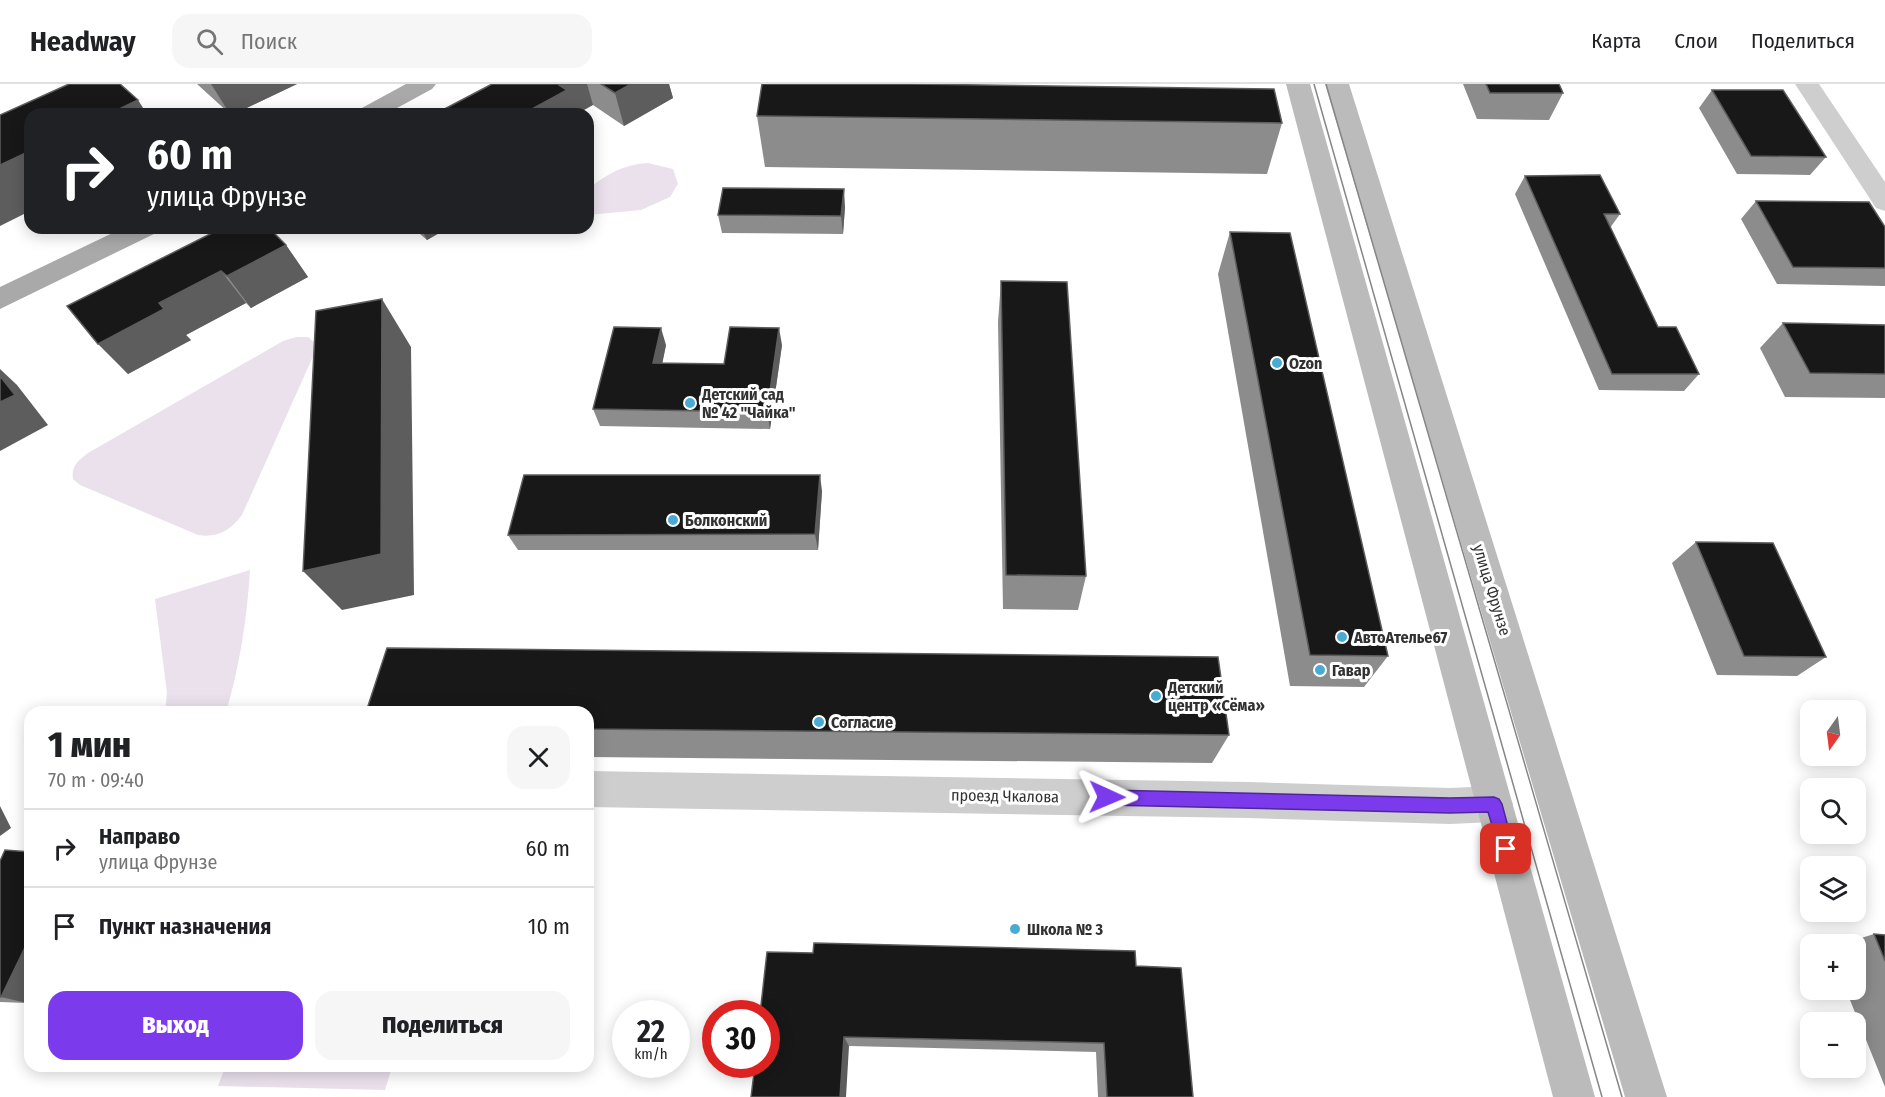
<!DOCTYPE html>
<html lang="ru">
<head>
<meta charset="utf-8">
<style>
	:root { --surface:#fff; --page:#f6f6f6; --text:#202124; --muted:#757577; --line:#e0e0e0; --accent:#7c3aed }
	body { margin:0; font-family:"Fira Sans Condensed",sans-serif; background:var(--page); color:var(--text); height:100vh; display:flex; flex-direction:column; font-size:22px; white-space:nowrap }
	* { box-sizing:border-box; margin:0 }
	p { font-size:20px; color:var(--muted) }
	.icon { flex:none; width:33px; height:33px; fill:none; stroke:currentColor; stroke-width:2; stroke-linecap:round; stroke-linejoin:round }
	.map { position:relative; flex:1; overflow:hidden }
	.panel { position:absolute; left:24px; top:622px; width:570px; height:366px; display:flex; flex-direction:column; background:var(--surface); border-radius:18px; box-shadow:0 3px 15px #0003 }
	.panel>* { flex:none }
	.top-card { position:absolute; left:24px; top:24px; width:570px; height:126px; border-radius:18px; box-shadow:0 3px 15px #0003; background:#202124; color:#fff; overflow:hidden }
	.needle { width:39px; rotate:194deg }
	.buttons { position:absolute; left:1800px; top:616px; display:grid; gap:12px }
	.buttons a { display:grid; place-items:center; width:66px; height:66px; border-radius:12px; background:var(--surface); box-shadow:0 3px 15px #0003; font-size:30px }
	.speed { position:absolute; left:612px; top:916px; display:flex; gap:12px; font-size:30px; font-weight:700; text-align:center }
	.speed>* { display:grid; place-content:center; width:78px; height:78px; border-radius:50%; background:var(--surface); box-shadow:0 3px 15px #0003; line-height:1 }
	.speed small { font-size:15px; font-weight:400 }
	.speed .limit { border:9px solid #d22; background:#fff; color:#111 }
	.pin { position:absolute; display:grid; place-items:center; width:51px; height:51px; color:#fff; margin:-26px; border-radius:12px; box-shadow:0 3px 9px #0006 }
	.me { position:absolute; width:66px; margin:-33px; rotate:91deg; stroke-linejoin:round; filter:drop-shadow(0 0 4px #0008) }
	.turn { display:flex; align-items:center; gap:21px; height:126px; padding:0 24px; font-size:27px }
	.turn .icon { width:78px; height:78px; stroke-width:2.5 }
	.turn b { display:block; font-size:42px; line-height:51px }
	.round { display:grid; place-items:center; flex:none; width:63px; height:63px; border-radius:18px; background:var(--page) }
	.overview { display:flex; align-items:center; justify-content:space-between; height:102px; padding:0 24px }
	h1 { font-size:36px; font-weight:800; line-height:45px }
	.cta { display:flex; gap:12px; margin-top:auto; padding:12px 24px }
	.cta a { flex:1; height:69px; border-radius:18px; background:var(--accent); color:#fff; font-size:24px; font-weight:800; line-height:69px; text-align:center }
	.cta a+a { background:var(--page); color:var(--text) }
	ul { padding:0; list-style:none }
	li { display:flex; align-items:center; gap:18px; height:78px; padding:0 24px; border-top:2px solid var(--line) }
	li div { flex:1 }
	li b { display:block; font-size:22px }
	li em { font-style:normal }
	header { display:flex; align-items:center; gap:36px; box-sizing:border-box; height:84px; padding:0 30px; background:var(--surface); border-bottom:2px solid var(--line) }
	header strong { font-size:28px }
	nav { display:flex; gap:33px; margin-inline-start:auto; font-size:21px }
	.search { width:420px; height:54px; background:var(--page); display:flex; align-items:center; gap:15px; box-sizing:border-box; padding:0 21px; border-radius:18px; color:var(--muted); font-size:22px }
	.map>svg:first-child { display:block }
	.green { fill:#eae1ec }
	.lines { fill:none; stroke-linecap:round; stroke-linejoin:round }
	.street { fill:#cecece; fill-rule:evenodd }
	.secondary { fill:#bbb; fill-rule:evenodd }
	.primary { fill:#a9a9a9; fill-rule:evenodd }
	.tram { stroke:#868686; stroke-width:1.5 }
	.wall { fill:#8c8c8c }
	.shaded-wall { fill:#5d5d5d }
	.building { fill:#181818; stroke:#5d5d5d; stroke-width:1.5 }
	.route { fill:#7c3aed; stroke:#51269a; stroke-width:1.5 }
	.poi-dot { fill:#49abd3; stroke:#fff; stroke-width:2 }
	.labels { text-anchor:middle; dominant-baseline:central; stroke-width:6; stroke-linejoin:round; paint-order:stroke }
	.poi-label { font-size:16px; font-weight:bold; fill:#313131; stroke:#fff; text-anchor:start }
	.street-label { font-size:16px; fill:#313131; stroke:#fff }
</style>
</head>
<body>
<header>
<strong>Headway</strong>
<div class="search"><svg class="icon" aria-label="search" viewBox="0 0 24 24"><circle cx="10" cy="10" r="6"/><path d="M15 15l6 6"/></svg>Поиск</div>
<nav><a>Карта</a><a>Слои</a><a>Поделиться</a></nav>
</header>
<div class="map">
<svg width="1885" height="1013" viewBox="0 0 1885 1013">
	<rect width="100%" height="100%" fill="#fff"/>
	<path class="green" d="M648,79L673,85L678,100L670,113L641,126L588,131V105C607,90 624,80 648,79Z
		M296,253H308L315,259V268L242,431C230,447 217,454 198,451L80,401L73,395C71,382 78,377 88,369L283,257Z
		M250,486C247,535 240,581 226,628H165L167,609L155,515Z
		M225,983V982L392,983L385,1006L218,1002Z"/>
	<g class="lines">
		<path class="street" d="M1795,0H1819L1885,98V127L1876,124Z
			M588,687L1248,698L1450,704L1494,702L1507,707L1513,720L1507,733L1494,738L1450,740L1248,734L588,723Z"/>
		<path class="secondary" d="M1286,0H1310L1595,1013H1553Z
			M1325,0H1349L1667,1013H1625Z"/>
		<path class="primary" d="M406,0H436L432,5L386,30H356L360,25Z
			M123,144H158L154,150L0,225V203Z"/>
		<path class="tram" d="M1314,0L1602,1013
			M1326,0L1622,1013"/>
	</g>
	<path class="wall" d="M197,0H297L234,30H230Z
		M492,0H669L673,14L624,42L593,21Z
		M1463,0H1559L1563,9L1549,36L1477,35Z
		M1712,6L1826,73L1810,91L1737,90L1699,24Z
		M757,32L1282,39L1267,90L765,83Z
		M1525,92L1620,130L1610,144L1658,243L1699,290L1684,307L1599,306L1515,110Z
		M1756,117L1885,143V202L1777,200L1741,135Z
		M845,123L843,150L722,149L718,131Z
		M413,144H448L427,156Z
		M1230,148L1388,572L1364,603L1290,602L1218,190Z
		M286,161L308,193L251,224L246,219L186,251L191,256L128,290L67,222Z
		M1001,197L1086,492L1078,526L1003,525L998,238Z
		M1783,239L1885,241V314L1785,313L1760,264Z
		M666,261L662,279L724,280L782,261L770,345L600,342L593,325Z
		M822,407L818,466H518L508,451Z
		M1696,458L1826,573L1797,592L1717,591L1672,479Z
		M588,628L1229,651L1212,679L588,673Z
		M30,768V913L27,919L0,918V777Z
		M1874,850L1885,851V1003L1846,906H1856V861H1839Z
		M1136,882L1193,1013H1098L1096,968L849,962L766,930Z"/>
	<path class="shaded-wall" d="M211,0H297L234,30H230Z
		M560,0H587L593,21L577,30H523Z
		M631,0H669L673,14L624,42L615,9Z
		M138,16L147,30H109Z
		M30,67V127L0,142V81Z
		M844,105L845,123L843,150L841,132Z
		M421,144H448L427,156Z
		M286,161L308,193L251,224L227,192Z
		M221,187L246,219L186,251L191,256L128,290L98,260L159,219Z
		M382,215L411,263L414,511L342,526L303,487Z
		M661,244L666,261L659,296L653,279Z
		M779,244L782,261L770,345L767,328Z
		M0,285L17,301L48,341L0,367Z
		M820,391L822,407L818,466L815,450Z
		M0,722L11,744L0,752Z
		M30,853V913L27,919L1,913Z
		M844,953L849,962L846,1013H840Z"/>
	<path class="building" d="M69,0H120L138,16L109,30H30V67L0,81V31Z
		M492,0H560L559,1L567,6L523,30H435Z
		M601,0H631L615,9Z
		M762,0H911L1274,5L1282,39L757,32Z
		M1486,0H1559L1563,9H1490Z
		M1712,6H1783L1826,73L1751,72Z
		M1600,91L1620,130H1604L1658,243H1676L1699,290H1612L1525,92Z
		M723,104L844,105L841,132L718,131Z
		M1756,117L1869,118L1885,143V184L1793,183Z
		M222,144H269L286,161L227,192L221,187L159,219L164,225L98,260L67,222Z
		M1230,148L1290,149L1388,572L1310,571Z
		M1001,197L1067,198L1086,492L1006,491Z
		M382,215L381,470L303,487L316,227Z
		M1783,239L1885,241V290L1810,289Z
		M614,243L661,244L653,279L724,280L730,243L779,244L767,328L593,325Z
		M0,292L15,311L0,318Z
		M524,391H820L815,450L508,451Z
		M1696,458L1773,459L1826,573L1744,572Z
		M387,564L1218,573L1229,651L588,645V628H366Z
		M5,766L30,768V853L1,913H0V777Z
		M1874,850L1885,851V877Z
		M814,859L1135,867L1136,882L1181,884L1193,1013H1107L1104,959L844,953L840,1013H751L755,981H766V930H760L767,868L813,869Z"/>
	<path class="route" d="M1107,706L1450,714L1494,713L1499,715L1502,720L1514,765L1512,771L1506,773L1501,771L1488,728L1450,729L1107,721L1102,718L1099,713L1102,708Z"/>
	<g class="poi-dot">
		<circle cx="1277" cy="279" r="6"/>
		<circle cx="690" cy="319" r="6"/>
		<circle cx="673" cy="436" r="6"/>
		<circle cx="1342" cy="553" r="6"/>
		<circle cx="1320" cy="586" r="6"/>
		<circle cx="1156" cy="612" r="6"/>
		<circle cx="819" cy="638" r="6"/>
		<circle cx="1015" cy="845" r="6"/>
	</g>
	<g class="labels">
		<g class="poi-label">
			<text x="1289" y="279">Ozon</text>
			<text x="702" y="310">Детский сад<tspan x="702" dy="18">№ 42 "Чайка"</tspan></text>
			<text x="685" y="436">Болконский</text>
			<text x="1354" y="553">АвтоАтелье67</text>
			<text x="1332" y="586">Гавар</text>
			<text x="1168" y="603">Детский<tspan x="1168" dy="18">центр «Сёма»</tspan></text>
			<text x="831" y="638">Согласие</text>
			<text x="1027" y="845">Школа № 3</text>
		</g>
		<g class="street-label">
			<text transform="translate(1492 506) rotate(73)">улица Фрунзе</text>
			<text transform="translate(1005 712) rotate(1)">проезд Чкалова</text>
		</g>
	</g>
</svg>
<div class="buttons">
<a><svg class="needle" viewBox="-14 -14 28 28"><path d="M0-13l5 13h-10z" fill="#e53935"/><path d="M0 13l5-13h-10z" fill="#757577"/></svg></a>
<a><svg class="icon" aria-label="search" viewBox="0 0 24 24"><circle cx="10" cy="10" r="6"/><path d="M15 15l6 6"/></svg></a>
<a><svg class="icon" aria-label="layers" viewBox="0 0 24 24"><path d="M12 4l9 5-9 5-9-5zM3 14l9 5 9-5"/></svg></a>
<a>+</a>
<a>−</a>
</div>
<div class="speed"><div>22<small>km/h</small></div><div class="limit">30</div></div>
<div class="pin" style="left:1506px;top:765px;background:#d93025"><svg class="icon" aria-label="arrive" viewBox="0 0 24 24"><path d="M6 21V4h12l-3 4 3 4H6"/></svg></div>
<svg class="me" style="left:1107px;top:713px" viewBox="-20 -20 40 40"><path d="M0-17L14 15 0 8-14 15z" fill="#7c3aed" stroke="#fff" stroke-width="4"/></svg>
<div class="top-card">
<div class="turn"><svg class="icon" aria-label="right" viewBox="0 0 24 24"><path d="M7 20v-9h11M14 6l5 5-5 5"/></svg><div><b>60 m</b>улица Фрунзе</div></div>
</div>
<section class="panel">
<div class="overview"><div><h1>1 мин</h1><p>70 m · 09:40</p></div><a class="round"><svg class="icon" aria-label="close" viewBox="0 0 24 24"><path d="M6 6l12 12M18 6L6 18"/></svg></a></div>
<ul>
<li><svg class="icon" aria-label="right" viewBox="0 0 24 24"><path d="M7 20v-9h11M14 6l5 5-5 5"/></svg><div><b>Направо</b><p>улица Фрунзе</p></div><em>60 m</em></li>
<li><svg class="icon" aria-label="arrive" viewBox="0 0 24 24"><path d="M6 21V4h12l-3 4 3 4H6"/></svg><div><b>Пункт назначения</b></div><em>10 m</em></li>
</ul>
<div class="cta"><a>Выход</a><a>Поделиться</a></div>
</section>
</div>
</body>
</html>
